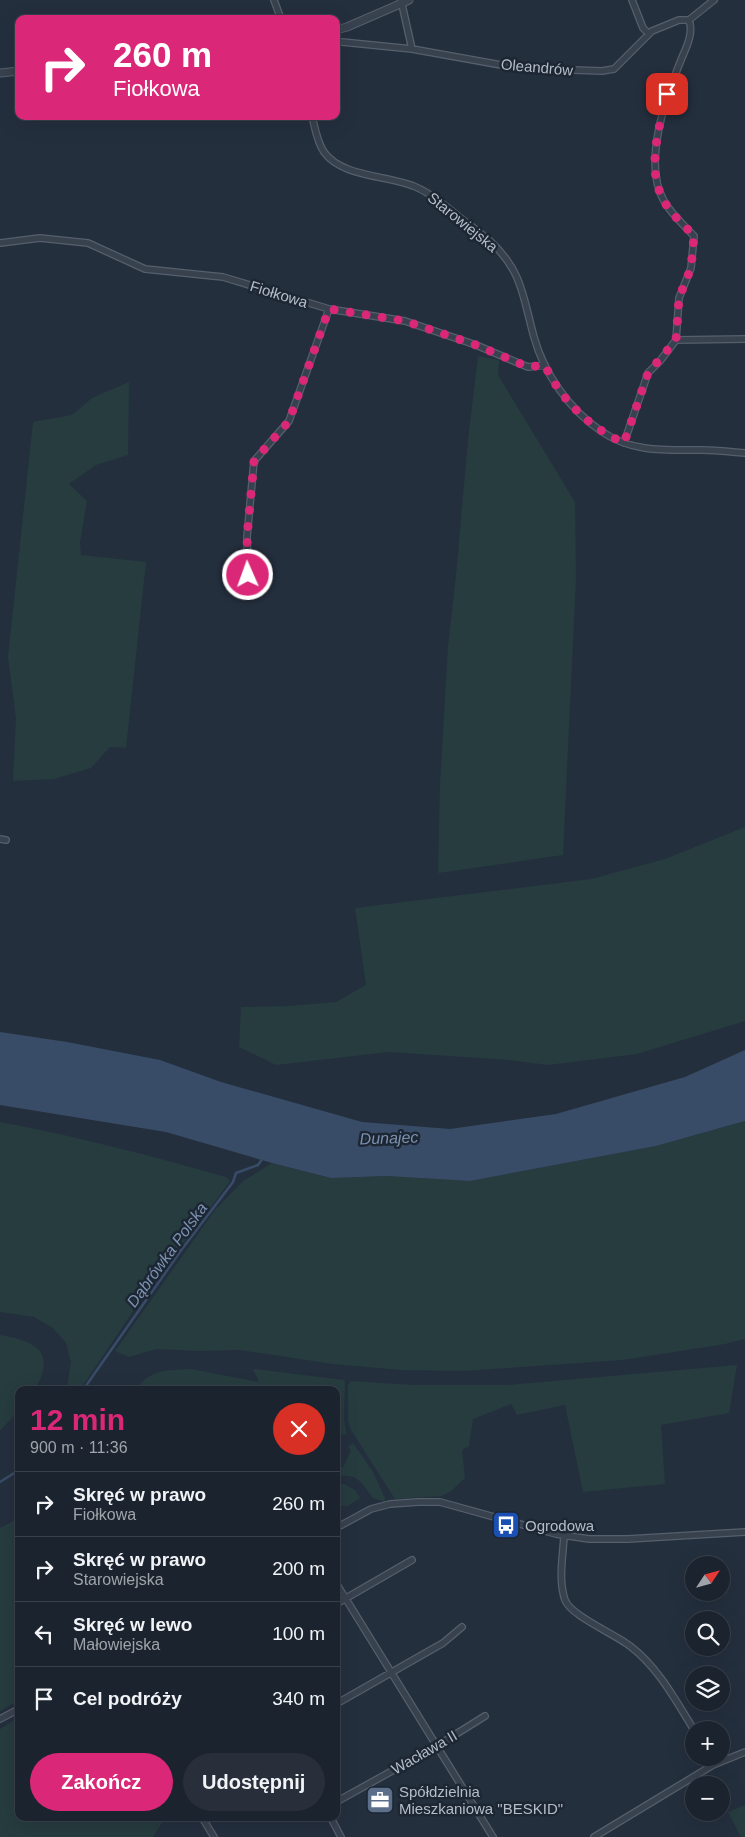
<!DOCTYPE html>
<html lang="pl">
<head>
<meta charset="utf-8">
<style>
	:root { --surface:#1b232e; --page:#282f3a; --text:#f1f3f6; --muted:#a0a4aa; --line:#39404a; --accent:#db2777 }
	body { margin:0; font-family:Arial,sans-serif; background:var(--page); color:var(--text); height:100vh; display:flex; flex-direction:column; font-size:19px; white-space:nowrap }
	* { box-sizing:border-box; margin:0 }
	p { font-size:16px; color:var(--muted) }
	.icon { flex:none; width:28px; height:28px; fill:none; stroke:currentColor; stroke-width:2; stroke-linecap:round; stroke-linejoin:round }
	.map { position:relative; flex:1; overflow:hidden }
	.details { position:absolute; left:15px; top:1386px; width:325px; height:435px; display:flex; flex-direction:column; background:var(--surface); border-radius:10px; box-shadow:0 5px 20px #0002,0 0 0 1px var(--line) }
	.details>* { flex:none }
	.guide { position:absolute; left:15px; top:15px; width:325px; height:105px; border-radius:10px; box-shadow:0 5px 20px #0002,0 0 0 1px var(--line); background:#db2777; color:#fff; overflow:hidden }
	.needle { width:32px; rotate:54deg }
	.controls { position:absolute; left:685px; top:1556px; display:grid; gap:10px }
	.controls a { display:grid; place-items:center; width:45px; height:45px; border-radius:50%; background:var(--surface); box-shadow:0 5px 20px #0002,0 0 0 1px var(--line); font-size:25px }
	.pin { position:absolute; display:grid; place-items:center; width:42px; height:42px; color:#fff; margin:-21px; border-radius:10px; box-shadow:0 2px 8px #0006 }
	.me { position:absolute; width:55px; margin:-28px; rotate:358deg; stroke-linejoin:round; filter:drop-shadow(0 0 4px #0008) }
	.turn { display:flex; align-items:center; gap:18px; height:105px; padding:0 15px; font-size:22px }
	.turn .icon { width:65px; height:65px; stroke-width:2.5 }
	.turn b { display:block; font-size:35px; line-height:42px }
	.round { display:grid; place-items:center; flex:none; width:52px; height:52px; border-radius:26px; background:var(--page) }
	.summary { display:flex; align-items:center; justify-content:space-between; height:85px; padding:0 15px }
	h1 { font-size:30px; font-weight:700; line-height:38px; color:var(--accent) }
	.action { display:flex; gap:10px; margin-top:auto; padding:10px 15px }
	.action a { flex:1; height:58px; border-radius:30px; background:var(--accent); color:#fff; font-size:20px; font-weight:700; line-height:58px; text-align:center }
	.action a+a { background:var(--page); color:var(--text) }
	ul { padding:0; list-style:none }
	li { display:flex; align-items:center; gap:15px; height:65px; padding:0 15px; border-top:1px solid var(--line) }
	li div { flex:1 }
	li b { display:block; font-size:19px }
	li em { font-style:normal }
	.map>svg:first-child { display:block }
	.green { fill:#263c3f }
	.water { fill:#394c67 }
	.lines { fill:none; stroke-linecap:round; stroke-linejoin:round }
	.stream { stroke:#394c67; stroke-width:2.5 }
	.minor-casing { stroke:#565f6c; stroke-width:8 }
	.tertiary-casing { stroke:#565f6c; stroke-width:9 }
	.minor { stroke:#38414e; stroke-width:5.5 }
	.tertiary { stroke:#38414e; stroke-width:7 }
	.route { stroke:#db2777; stroke-width:9; stroke-dasharray:0 16.2 }
	.labels { text-anchor:middle; dominant-baseline:central; stroke-width:5; stroke-linejoin:round; paint-order:stroke }
	.street-label { font-size:15px; fill:#b4bcc9; stroke:#1d2633 }
	.poi-label { font-size:15px; fill:#b4bcc9; stroke:#1d2633; text-anchor:start }
	.water-label { font-size:16px; font-style:italic; fill:#7c92b1; stroke:#1d2633 }
</style>
</head>
<body>
<div class="map">
<svg width="745" height="1837" viewBox="0 0 745 1837">
	<rect width="100%" height="100%" fill="#242f3e"/>
	<path class="green" d="M478,356L499,360L498,375L575,502L576,578L563,855L438,873L440,785L448,646L456,575L468,440Z
		M129,382L128,455L96,465L69,484L87,501L80,542L81,555L146,562L126,748L110,747L91,768L54,779L13,781L16,719L8,657L33,422L72,415L92,398Z
		M745,827V1021L637,1054L548,1065L509,1060L389,1052L276,1065L239,1047L241,1007L289,1006L336,1002L366,985L355,908L591,879L665,859Z
		M745,1121V1339L725,1344L623,1360L463,1371L401,1370L333,1364L240,1350L199,1351L156,1349L129,1357L115,1351L215,1210L243,1181L272,1163L331,1178L387,1176L470,1181L656,1146Z
		M0,1122C76,1136 152,1156 226,1177L230,1181L197,1226L164,1265L80,1390H74L67,1387L71,1362L66,1343L53,1328L34,1317L0,1312Z
		M0,1335C35,1341 57,1351 35,1390H19V1410L0,1431Z
		M737,1365L729,1413L661,1425L665,1484L583,1492L565,1405L517,1415L511,1404L473,1419L469,1446L462,1450L465,1478L450,1492L441,1496L395,1499L351,1430L348,1421V1385L351,1381L413,1385H507Z
		M191,1369L259,1382L253,1369L345,1380L344,1419L347,1435L336,1433V1390H135C152,1368 166,1371 191,1369Z
		M353,1443L373,1472L385,1498V1502L373,1498L362,1483L354,1477L338,1475L336,1472L337,1469L343,1467L351,1450L348,1447Z
		M344,1484L355,1490L360,1498L346,1507L344,1505L336,1510V1486Z
		M19,1518V1700L0,1711V1528Z
		M19,1717V1818H165L153,1837H0V1729Z
		M745,1805V1837H741L728,1812Z"/>
	<path class="water" d="M0,1032L67,1042L160,1060L221,1082L362,1122L450,1129L556,1114L685,1077L745,1050V1121L656,1146L470,1181L387,1176L331,1178L272,1163L166,1132L0,1105Z"/>
	<g class="lines">
		<path class="stream" d="M83,1390L182,1249L233,1182L236,1173L258,1165L263,1158
			M0,1482L19,1470"/>
		<g class="minor-casing">
			<path id="minor" d="M274,0L281,19
				M401,0L412,49
				M632,0L643,28L649,34
				M342,42L412,49L518,68L602,71L614,69L652,31L679,20H689L714,0
				M312,116C315,128 317,142 324,152C342,178 391,175 418,188C433,195 446,206 458,216C469,225 481,233 491,242C523,272 523,298 534,337C544,374 570,410 601,431C632,453 667,450 703,450C717,450 731,452 745,453
				M0,243L40,238L88,243L145,269L223,277L329,309L405,321L476,345L528,367L545,365
				M676,340L745,339
				M624,443L648,373L660,361L676,340L679,298L691,268L694,236C684,225 671,214 664,201C642,163 666,97 681,60C686,48 694,33 689,20
				M248,575L247,537L254,461L289,421L329,309
				M0,839L6,840
				M336,1528L371,1509L390,1504L418,1502H440L556,1534L589,1539H628L745,1532
				M564,1536C563,1556 558,1580 565,1600C571,1616 615,1634 630,1646C658,1667 676,1701 694,1730
				M336,1583L493,1837
				M336,1604L412,1560
				M336,1704L443,1643L462,1627
				M0,1719L19,1709
				M336,1802L437,1746L485,1716
				M205,1818L203,1819L214,1837
				M331,1818L341,1837
				M594,1837L713,1765L745,1752"/>
		</g>
		<g class="tertiary-casing">
			<path id="tertiary" d="M336,30L347,27L409,0
				M0,73L19,71"/>
		</g>
		<use href="#minor" class="minor"/>
		<use href="#tertiary" class="tertiary"/>
	</g>
	<g class="lines">
		<path class="route" d="M248,575L247,537L254,461L289,421L329,309L405,321L476,345L528,367L545,365C560,399 590,428 624,443L648,373L676,340L679,298L691,268L694,236C684,225 671,214 664,201C646,170 659,127 667,94"/>
	</g>
	<defs>
		<g id="bus-square" transform="scale(1.4375)"><rect x="-9" y="-9" width="18" height="18" rx="4" fill="#1a4fb4" stroke="#1d2633"/><path d="M-5-6H5V4H4V6H2V4H-2V6H-4V4H-5ZM-3.5-4V0h7V-4ZM-3.5 1.2v1.5H-2V1.2ZM2 1.2v1.5H3.5V1.2Z" fill="#fff"/></g>
		<g id="office-square" transform="scale(1.4375)"><rect x="-9" y="-9" width="18" height="18" rx="4" fill="#5c6f8a" stroke="#1d2633"/><path d="M-6-3h4V-5.5h4V-3h4V5H-6ZM-1-4.5V-3h2v-1.5ZM-6 0V1H6V0Z" fill="#fff"/></g>
	</defs>
	<g fill-rule="evenodd">
		<use href="#bus-square" x="506" y="1525"/>
		<use href="#office-square" x="380" y="1800"/>
	</g>
	<g class="labels">
		<g class="street-label">
			<text transform="translate(537 67) rotate(5)">Oleandrów</text>
			<text transform="translate(463 222) rotate(39)">Starowiejska</text>
			<text transform="translate(279 294) rotate(17)">Fiołkowa</text>
			<text transform="translate(424 1752) rotate(-30)">Wacława II</text>
		</g>
		<g class="poi-label">
			<text x="525" y="1525">Ogrodowa</text>
			<text x="399" y="1791">Spółdzielnia<tspan x="399" dy="17">Mieszkaniowa "BESKID"</tspan></text>
		</g>
		<g class="water-label">
			<text transform="translate(389 1138) rotate(-2)">Dunajec</text>
			<text transform="translate(167 1255) rotate(-54)">Dąbrówka Polska</text>
		</g>
	</g>
</svg>
<div class="controls">
<a><svg class="needle" viewBox="-14 -14 28 28"><path d="M0-13l5 13h-10z" fill="#e53935"/><path d="M0 13l5-13h-10z" fill="#a0a4aa"/></svg></a>
<a><svg class="icon" aria-label="search" viewBox="0 0 24 24"><circle cx="10" cy="10" r="6"/><path d="M15 15l6 6"/></svg></a>
<a><svg class="icon" aria-label="layers" viewBox="0 0 24 24"><path d="M12 4l9 5-9 5-9-5zM3 14l9 5 9-5"/></svg></a>
<a>+</a>
<a>−</a>
</div>
<div class="pin" style="left:667px;top:94px;background:#d93025"><svg class="icon" aria-label="arrive" viewBox="0 0 24 24"><path d="M6 21V4h12l-3 4 3 4H6"/></svg></div>
<svg class="me" style="left:248px;top:575px" viewBox="-20 -20 40 40"><circle r="17" fill="#db2777" stroke="#fff" stroke-width="3"/><path d="M0-11L8 9 0 5-8 9z" fill="#fff"/></svg>
<div class="guide">
<div class="turn"><svg class="icon" aria-label="right" viewBox="0 0 24 24"><path d="M7 20v-9h11M14 6l5 5-5 5"/></svg><div><b>260 m</b>Fiołkowa</div></div>
</div>
<section class="details">
<div class="summary"><div><h1>12 min</h1><p>900 m · 11:36</p></div><a class="round" style="background:#d93025;color:#fff"><svg class="icon" aria-label="close" viewBox="0 0 24 24"><path d="M6 6l12 12M18 6L6 18"/></svg></a></div>
<ul>
<li><svg class="icon" aria-label="right" viewBox="0 0 24 24"><path d="M7 20v-9h11M14 6l5 5-5 5"/></svg><div><b>Skręć w prawo</b><p>Fiołkowa</p></div><em>260 m</em></li>
<li><svg class="icon" aria-label="right" viewBox="0 0 24 24"><path d="M7 20v-9h11M14 6l5 5-5 5"/></svg><div><b>Skręć w prawo</b><p>Starowiejska</p></div><em>200 m</em></li>
<li><svg class="icon" aria-label="left" viewBox="0 0 24 24"><path d="M17 20v-9H6M10 6l-5 5 5 5"/></svg><div><b>Skręć w lewo</b><p>Małowiejska</p></div><em>100 m</em></li>
<li><svg class="icon" aria-label="arrive" viewBox="0 0 24 24"><path d="M6 21V4h12l-3 4 3 4H6"/></svg><div><b>Cel podróży</b></div><em>340 m</em></li>
</ul>
<div class="action"><a>Zakończ</a><a>Udostępnij</a></div>
</section>
</div>
</body>
</html>
